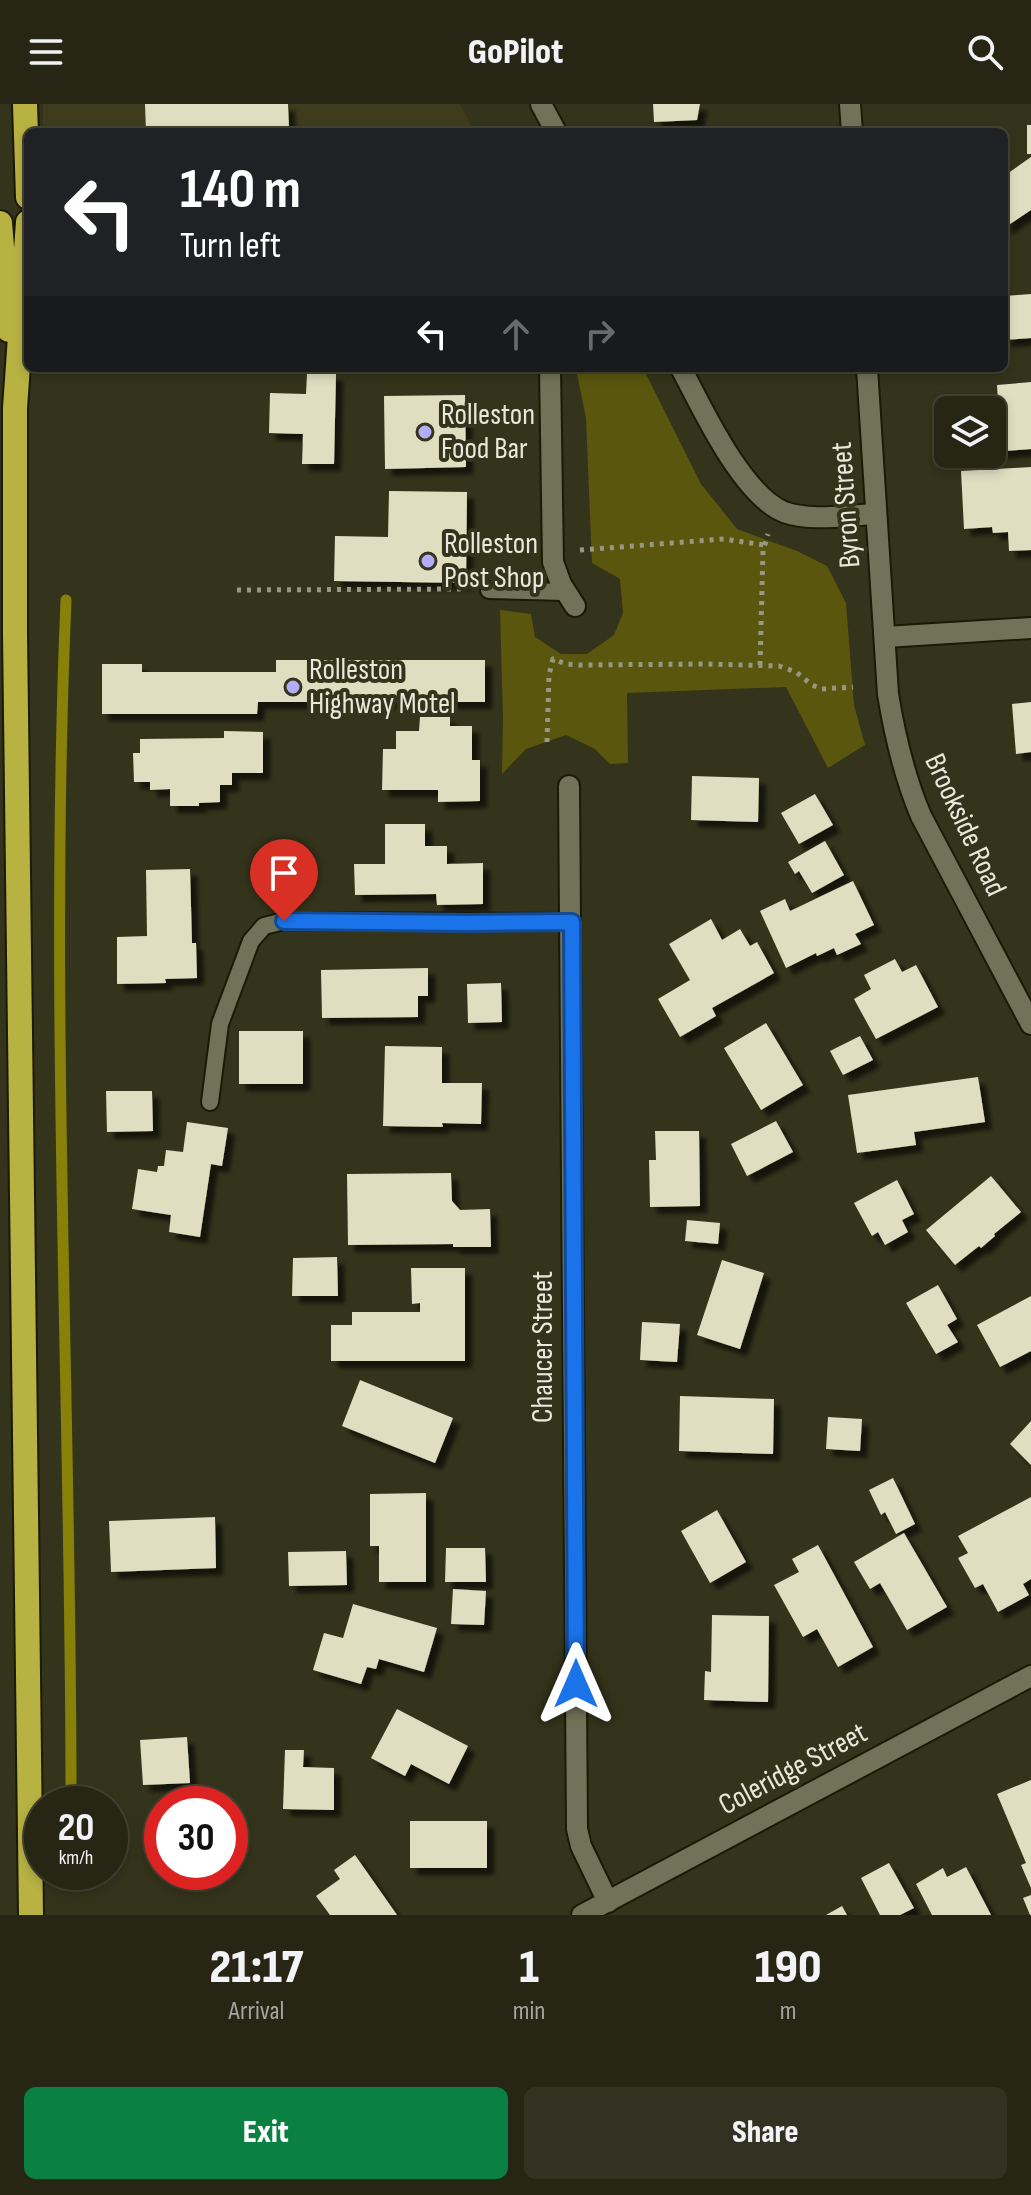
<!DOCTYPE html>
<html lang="en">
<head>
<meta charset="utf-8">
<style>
	:root { --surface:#272614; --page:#333222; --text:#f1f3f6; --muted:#a4a5a0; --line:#434334; --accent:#0b8043 }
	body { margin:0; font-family:"Sofia Sans Condensed",sans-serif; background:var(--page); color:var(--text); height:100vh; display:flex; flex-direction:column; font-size:30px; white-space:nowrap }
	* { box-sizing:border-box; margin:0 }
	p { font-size:26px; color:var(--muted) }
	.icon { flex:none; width:44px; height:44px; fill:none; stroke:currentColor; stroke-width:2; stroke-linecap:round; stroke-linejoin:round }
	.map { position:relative; height:1811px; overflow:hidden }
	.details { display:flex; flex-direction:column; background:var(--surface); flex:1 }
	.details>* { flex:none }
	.top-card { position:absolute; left:24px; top:24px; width:984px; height:244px; border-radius:12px; box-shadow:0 4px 12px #0003,0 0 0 2px var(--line); background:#202124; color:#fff; overflow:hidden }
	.tools { position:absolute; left:934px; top:292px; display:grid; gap:16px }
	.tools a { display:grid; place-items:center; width:72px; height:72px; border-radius:12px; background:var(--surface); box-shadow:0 4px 12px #0003,0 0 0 2px var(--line); font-size:40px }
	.speed { position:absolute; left:24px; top:1682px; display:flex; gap:16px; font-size:40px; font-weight:700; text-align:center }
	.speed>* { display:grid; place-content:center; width:104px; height:104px; border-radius:50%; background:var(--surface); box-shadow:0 4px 12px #0003,0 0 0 2px var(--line); line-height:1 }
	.speed small { font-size:20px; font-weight:400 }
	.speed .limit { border:12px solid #d22; background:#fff; color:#111 }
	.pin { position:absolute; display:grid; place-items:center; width:68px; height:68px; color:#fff; margin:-82px -34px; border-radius:50% 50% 50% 0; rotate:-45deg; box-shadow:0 0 8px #0007 }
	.pin .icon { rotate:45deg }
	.me { position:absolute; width:88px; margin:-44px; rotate:0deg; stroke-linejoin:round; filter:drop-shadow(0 0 6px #0008) }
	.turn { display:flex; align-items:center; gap:28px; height:168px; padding:0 24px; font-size:36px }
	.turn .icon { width:104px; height:104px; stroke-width:2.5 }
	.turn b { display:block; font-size:56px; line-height:68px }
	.lanes { display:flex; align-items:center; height:76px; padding:0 24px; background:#0003; justify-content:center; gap:40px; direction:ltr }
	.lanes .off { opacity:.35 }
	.eta { display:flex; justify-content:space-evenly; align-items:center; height:136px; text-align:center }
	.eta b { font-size:48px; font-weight:800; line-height:56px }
	.action { display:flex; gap:16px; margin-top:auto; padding:16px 24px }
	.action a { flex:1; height:92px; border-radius:12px; background:var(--accent); color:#fff; font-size:32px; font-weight:800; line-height:92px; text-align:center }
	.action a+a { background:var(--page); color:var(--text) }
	header { display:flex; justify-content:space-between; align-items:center; height:104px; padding:0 24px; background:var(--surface); font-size:36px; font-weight:800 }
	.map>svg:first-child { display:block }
	.built { fill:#3e3c1d }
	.green { fill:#5a560e }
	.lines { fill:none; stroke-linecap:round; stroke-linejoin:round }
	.stream { stroke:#87810a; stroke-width:11 }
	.building { fill:#dfdec1; filter:url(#shadow) }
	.lane-casing { stroke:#1c1a04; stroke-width:20 }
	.street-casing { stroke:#1c1a04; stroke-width:24 }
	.secondary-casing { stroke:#1c1a04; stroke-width:24 }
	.highway-casing { stroke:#1c1a04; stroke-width:28 }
	.path { stroke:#979784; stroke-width:5; stroke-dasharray:4 6; stroke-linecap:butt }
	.lane { stroke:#727258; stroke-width:16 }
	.street { stroke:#727258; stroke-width:20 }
	.secondary { stroke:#727258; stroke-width:20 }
	.highway { stroke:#b8b243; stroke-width:24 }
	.route-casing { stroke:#114b97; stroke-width:20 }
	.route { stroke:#1a73e8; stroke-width:14 }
	.poi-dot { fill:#b2adf9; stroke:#34331b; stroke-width:3 }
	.labels { text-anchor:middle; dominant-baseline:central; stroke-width:8; stroke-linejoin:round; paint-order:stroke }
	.poi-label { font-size:30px; fill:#e9e9db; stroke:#34331b; text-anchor:start }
	.street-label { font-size:30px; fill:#e9e9db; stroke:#34331b }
</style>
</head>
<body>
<header><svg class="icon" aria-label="menu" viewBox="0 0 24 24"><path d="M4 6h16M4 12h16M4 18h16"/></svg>GoPilot<svg class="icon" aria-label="search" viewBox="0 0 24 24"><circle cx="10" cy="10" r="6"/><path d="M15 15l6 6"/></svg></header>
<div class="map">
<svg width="1031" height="1811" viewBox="0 0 1031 1811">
	<defs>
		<filter id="shadow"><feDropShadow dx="7" dy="7" stdDeviation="2" flood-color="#0009"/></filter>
	</defs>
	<rect width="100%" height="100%" fill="#34331b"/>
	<path class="built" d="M43,0H460L474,28H43Z"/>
	<path class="green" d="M581,264H643L701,380L737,425L797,447L827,462L846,499L854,601L865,641L828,664L786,583L627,589L628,659L610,660L595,645L566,631L526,645L502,670L503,613L500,506L531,510L535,533L561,550H587L614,531L623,509L620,475L592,459L586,314L577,270Z"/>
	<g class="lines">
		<path class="stream" d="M66,496C49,893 71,1291 71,1688L67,1700"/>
	</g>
	<path class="building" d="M145,0H288L289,25L146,28Z
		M653,0H700L697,16L654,18Z
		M1027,21H1031V50H1027Z
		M1031,53V106L1004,124V72Z
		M1031,190V234L1004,236V192Z
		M307,270H336L334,360H302L303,330L269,329L270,289L306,290Z
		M1031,278V345L992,348V317L999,316L997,281Z
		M465,291L466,363L385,365L384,292Z
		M1031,363V446L1009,447L1008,428L993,429L992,423L964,425L961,367Z
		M389,387L467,388L466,479L334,477L335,432L388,433Z
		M276,556H485V598H258L257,610H102V560H142V568H276Z
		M1031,598V648L1016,650L1012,600Z
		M420,613H450V622H472V656H480V697L438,698V686H382L383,645H396V627H419Z
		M224,627L263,628V669H232V681H220V698L199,699V702H170V685L150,686V678H134L133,649H140V635L224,634Z
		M692,672L759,674L758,718L691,716Z
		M815,690L833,721L799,740L781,709Z
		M385,720H425V742H447V760L483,759V800L437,801L436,790L355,791L354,760H385Z
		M825,737L844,771L812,789L799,767L795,770L788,758Z
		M190,765L192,839H196L197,874L165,875L166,879L117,880V833L147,832L146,766Z
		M853,777L874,821L855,830L861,840L837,851L834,844L817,852L816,849L786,864L760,807L785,795L790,807Z
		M711,815L722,836L740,825L750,842L757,838L774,869L712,904L716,912L680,933L658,895L690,876L669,840Z
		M895,855L902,868L916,861L938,903L876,935L854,895L871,885L864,871Z
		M428,864V892H418V913L322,914L321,866Z
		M501,879L502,918L468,919L467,880Z
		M766,919L803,981L761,1006L724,944Z
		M239,927H303V980H239Z
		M860,932L873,956L843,971L830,947Z
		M385,942L442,943V979H482L481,1020L442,1019L443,1023L383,1022Z
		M978,973L985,1018L914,1028L916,1041L857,1049L848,991Z
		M106,987H152L153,1027L107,1028Z
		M776,1017L793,1048L747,1072L731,1040Z
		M187,1018L228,1024L222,1062L211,1060L200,1133L169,1128L171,1111L132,1105L138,1065L157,1068L158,1062H164L166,1046L183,1048Z
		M655,1027H699L700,1102L650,1103L649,1056H656Z
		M451,1069L452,1097L460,1106L490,1105L491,1143H453V1140L348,1141L347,1070Z
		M991,1072L1021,1108L994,1130L995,1132L981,1144L979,1142L955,1161L926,1126Z
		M897,1076L914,1110L902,1116L908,1128L885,1141L878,1128L872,1132L854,1099Z
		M687,1116L720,1119L718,1140L685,1137Z
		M337,1153L338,1192H292L293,1154Z
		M722,1156L764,1169L740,1245L697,1231Z
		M411,1164H465V1257H331V1221H352V1208H420V1199L412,1200Z
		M938,1181L957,1215L947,1221L958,1238L936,1250L906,1199Z
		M1031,1192V1247L1000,1263L977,1221Z
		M642,1218L680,1220L677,1258L640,1256Z
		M360,1276L453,1314L435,1359L342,1322Z
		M680,1292L774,1295L773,1350L679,1347Z
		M828,1313L862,1315L860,1347L826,1345Z
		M1031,1317V1361L1010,1340Z
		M893,1374L915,1420L896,1430L885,1408L881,1411L869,1386Z
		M426,1389V1478H379V1442H370V1390Z
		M1031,1393V1475L1023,1480L1029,1491L998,1508L983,1480L975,1484L958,1454L968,1449L958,1432Z
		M717,1406L746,1458L710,1479L681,1427Z
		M215,1413L216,1464L111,1468L109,1417Z
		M904,1429L947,1503L907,1526L880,1479L870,1485L854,1458Z
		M818,1441L873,1543L838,1563L817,1525L803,1533L774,1481L799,1468L792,1455Z
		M446,1444H485L486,1478H445Z
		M346,1447L347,1481L289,1482L288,1448Z
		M453,1485L486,1487L484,1521L451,1520Z
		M353,1500L437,1524L424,1568L379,1555L376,1565L367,1563L361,1580L313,1566L324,1529L343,1534Z
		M712,1511L769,1512L768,1598L704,1596L705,1567L711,1568Z
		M397,1605L468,1642L449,1680L411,1660L405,1672L371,1654Z
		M187,1633L190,1679L143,1681L140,1636Z
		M285,1646H304L303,1663L334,1664V1706L283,1705Z
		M1031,1676V1784L1021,1761L1026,1759L997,1690Z
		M410,1717H487V1764H410Z
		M355,1751L397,1811H330L316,1792L340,1775L334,1766Z
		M889,1759L914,1804L900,1811H880L861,1774Z
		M966,1763L991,1811H932L916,1780L943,1764L947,1773Z
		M1031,1791V1811H1030L1023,1794Z
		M842,1802L847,1811H826Z"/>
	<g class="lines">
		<g class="lane-casing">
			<path id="lane" d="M489,486L565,488
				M210,998L220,920L251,837L264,822L284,817L572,818"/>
		</g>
		<g class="street-casing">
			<path id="street" d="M541,0L556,28
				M550,264L553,458L561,480L575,502
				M681,264C702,304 742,391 784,408C811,418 848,411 876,410
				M885,533L1031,524
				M569,682L577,1725L581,1742L608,1798
				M582,1811L1031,1572"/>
		</g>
		<g class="secondary-casing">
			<path id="secondary" d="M850,0L852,28
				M867,264L888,590C895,633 904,672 921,712L1031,920"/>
		</g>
		<g class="highway-casing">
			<path id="highway" d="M25,0L28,93
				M28,118L15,304V529L31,1811
				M0,119L9,226"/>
		</g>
		<path class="path" d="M580,446L724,435L764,441
			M237,486L464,485
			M760,561L763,447L768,430
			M547,638L549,571L553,555L566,560L580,561L707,560L779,562L796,568L812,581L822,585L853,583"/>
		<use href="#lane" class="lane"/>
		<use href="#street" class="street"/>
		<use href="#secondary" class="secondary"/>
		<use href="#highway" class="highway"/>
	</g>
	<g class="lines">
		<g class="route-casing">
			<path id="route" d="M284,817L468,819L572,818L576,1580"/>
		</g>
		<use href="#route" class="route"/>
	</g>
	<g class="poi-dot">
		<circle cx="425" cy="328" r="8"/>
		<circle cx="428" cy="457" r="8"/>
		<circle cx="293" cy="583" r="8"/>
	</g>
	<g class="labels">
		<g class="poi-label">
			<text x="441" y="311">Rolleston<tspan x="441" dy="34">Food Bar</tspan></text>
			<text x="444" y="440">Rolleston<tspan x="444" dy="34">Post Shop</tspan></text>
			<text x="309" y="566">Rolleston<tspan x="309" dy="34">Highway Motel</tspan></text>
		</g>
		<g class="street-label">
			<text transform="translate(846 401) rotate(-94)">Byron Street</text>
			<text transform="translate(965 721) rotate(65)">Brookside Road</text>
			<text transform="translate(543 1243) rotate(-90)">Chaucer Street</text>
			<text transform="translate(793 1665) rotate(-28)">Coleridge Street</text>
		</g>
	</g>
</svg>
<div class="tools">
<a><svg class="icon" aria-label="layers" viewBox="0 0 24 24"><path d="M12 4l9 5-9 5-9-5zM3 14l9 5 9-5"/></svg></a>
</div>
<div class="speed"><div>20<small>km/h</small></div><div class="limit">30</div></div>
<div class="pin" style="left:284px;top:817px;background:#d93025"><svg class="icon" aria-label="arrive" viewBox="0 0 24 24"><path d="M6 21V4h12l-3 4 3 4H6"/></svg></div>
<svg class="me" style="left:576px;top:1580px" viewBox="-20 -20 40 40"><path d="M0-17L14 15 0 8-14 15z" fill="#1a73e8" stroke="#fff" stroke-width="4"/></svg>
<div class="top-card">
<div class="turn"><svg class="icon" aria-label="left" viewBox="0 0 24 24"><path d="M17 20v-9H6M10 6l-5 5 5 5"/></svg><div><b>140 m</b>Turn left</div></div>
<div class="lanes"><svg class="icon" aria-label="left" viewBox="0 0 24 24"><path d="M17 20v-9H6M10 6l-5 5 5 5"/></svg><svg class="icon off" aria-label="ahead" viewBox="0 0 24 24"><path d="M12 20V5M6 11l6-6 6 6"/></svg><svg class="icon off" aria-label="right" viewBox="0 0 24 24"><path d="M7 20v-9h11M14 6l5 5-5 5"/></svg></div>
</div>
</div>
<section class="details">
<div class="eta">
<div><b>21:17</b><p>Arrival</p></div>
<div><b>1</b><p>min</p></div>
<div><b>190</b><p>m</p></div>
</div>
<div class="action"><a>Exit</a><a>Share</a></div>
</section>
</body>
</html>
